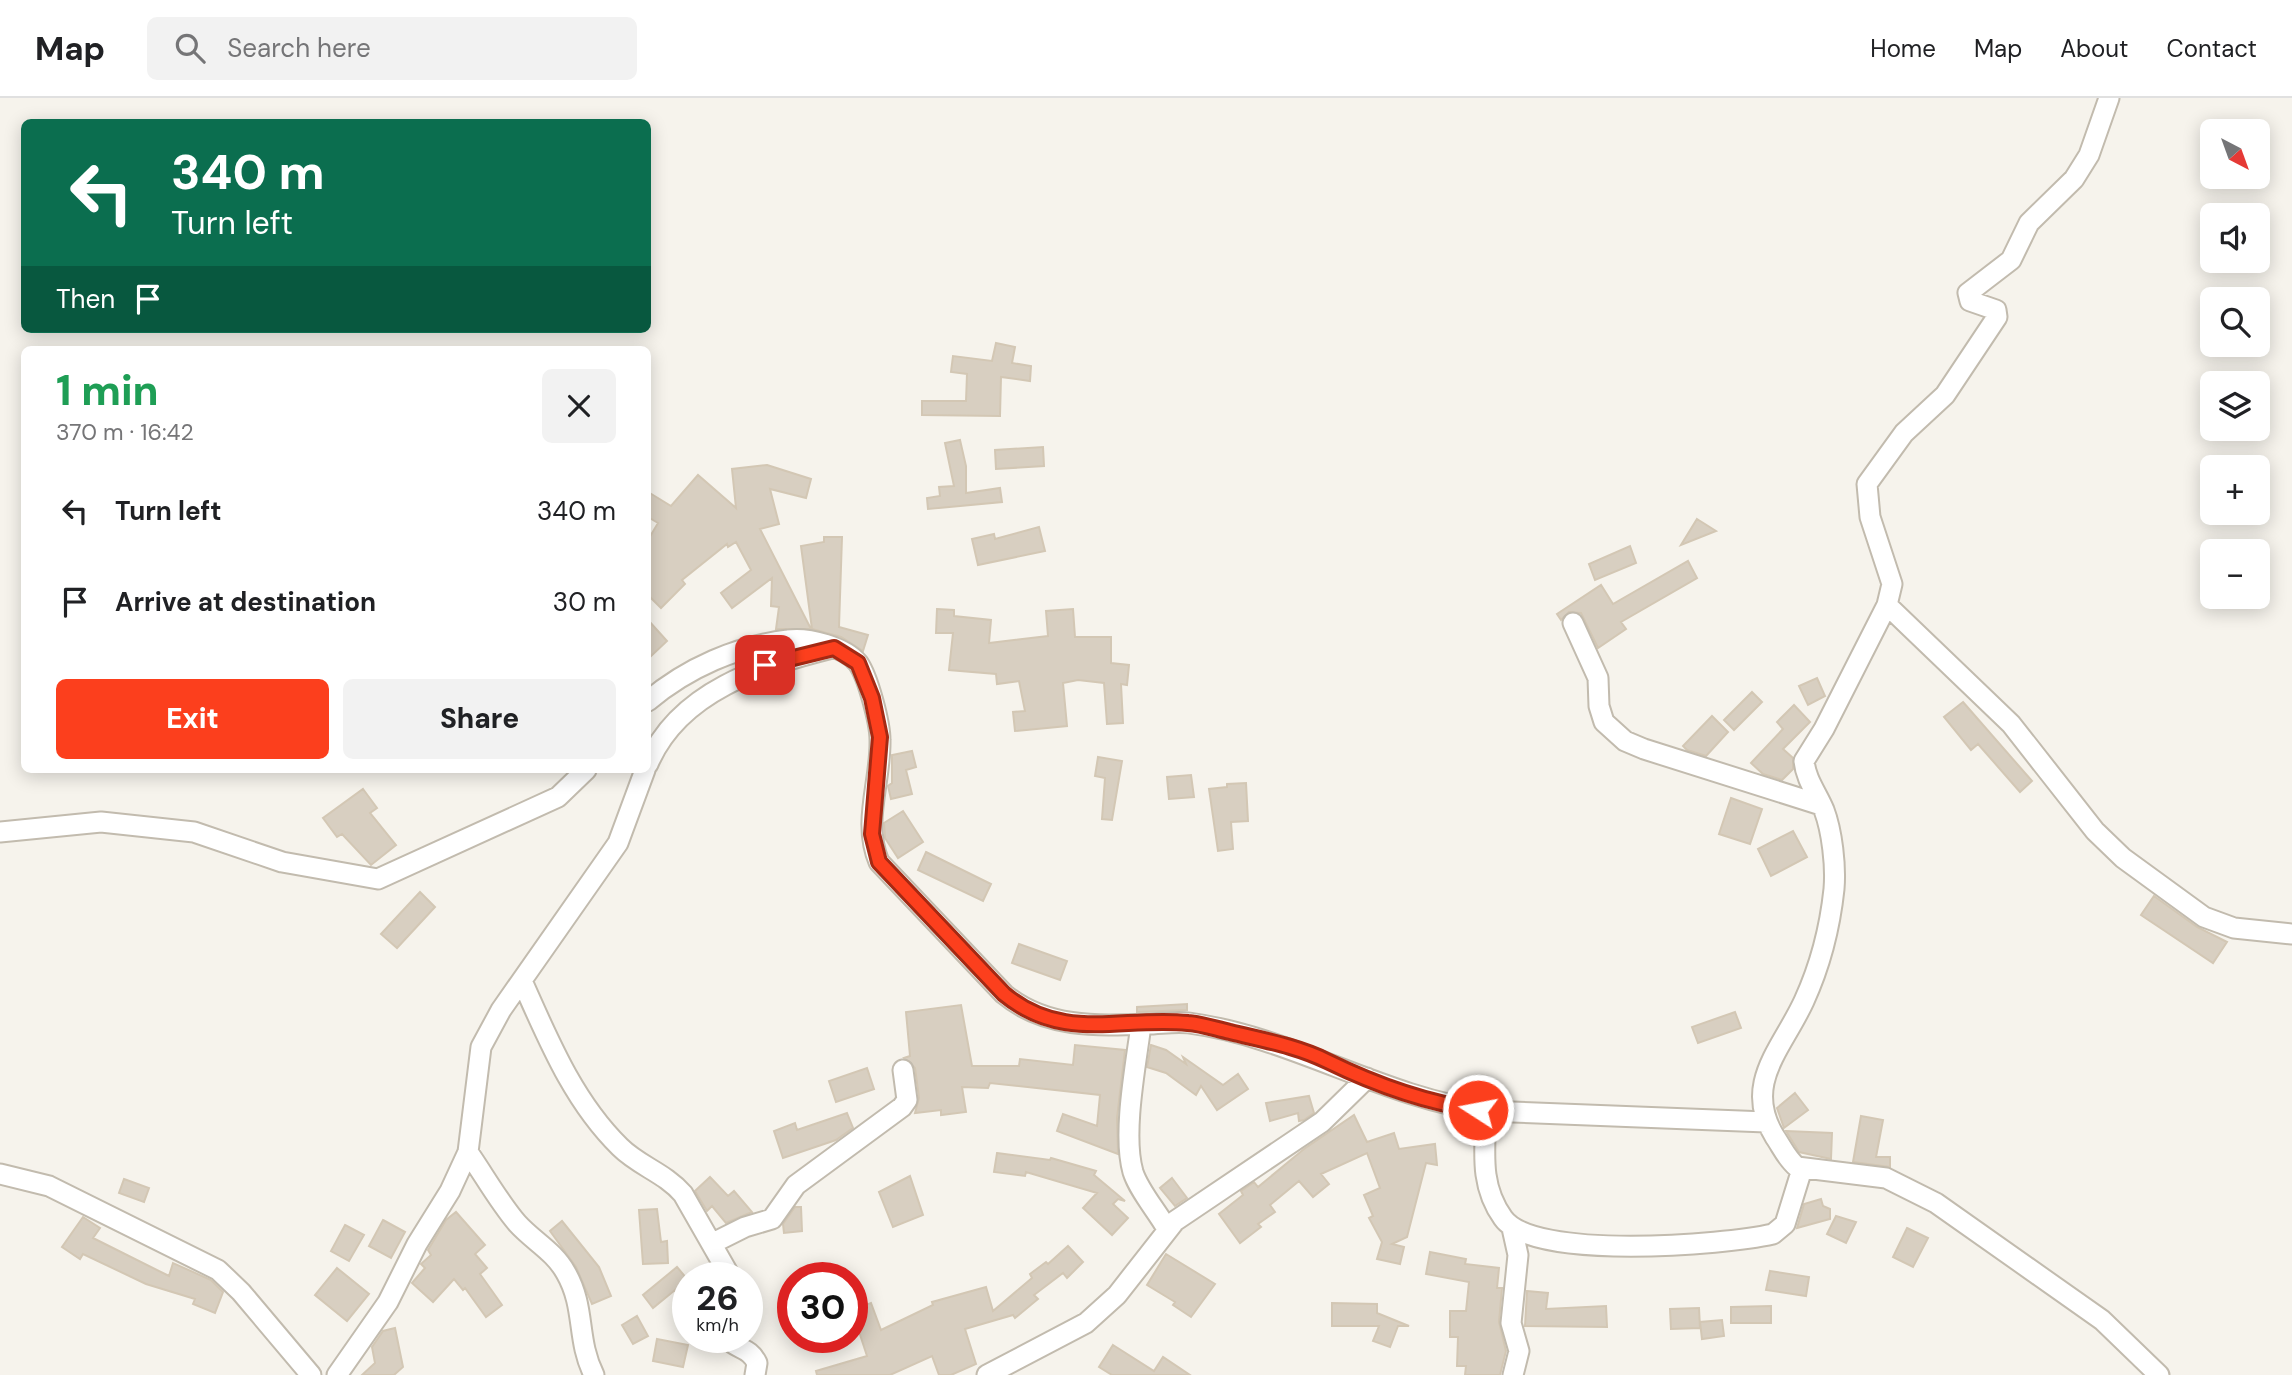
<!DOCTYPE html>
<html lang="en">
<head>
<meta charset="utf-8">
<style>
	:root { --surface:#fff; --page:#f2f2f2; --text:#202124; --muted:#757577; --line:#e0e0e0; --accent:#fc3f1d }
	body { margin:0; font-family:"DM Sans",sans-serif; background:var(--page); color:var(--text); height:100vh; display:flex; flex-direction:column; font-size:26px; white-space:nowrap }
	* { box-sizing:border-box; margin:0 }
	p { font-size:23px; color:var(--muted) }
	.icon { flex:none; width:38px; height:38px; fill:none; stroke:currentColor; stroke-width:2; stroke-linecap:round; stroke-linejoin:round }
	.map { position:relative; flex:1; overflow:hidden }
	.sheet { position:absolute; left:21px; top:248px; width:630px; height:427px; display:flex; flex-direction:column; background:var(--surface); border-radius:10px; box-shadow:0 4px 18px #0003 }
	.sheet>* { flex:none }
	.banner { position:absolute; left:21px; top:21px; width:630px; height:214px; border-radius:10px; box-shadow:0 4px 18px #0003; background:#0b6e4f; color:#fff; overflow:hidden }
	.needle { width:46px; rotate:139deg }
	.tools { position:absolute; left:2200px; top:21px; display:grid; gap:14px }
	.tools a { display:grid; place-items:center; width:70px; height:70px; border-radius:10px; background:var(--surface); box-shadow:0 4px 18px #0003; font-size:35px }
	.speed { position:absolute; left:672px; top:1164px; display:flex; gap:14px; font-size:35px; font-weight:700; text-align:center }
	.speed>* { display:grid; place-content:center; width:91px; height:91px; border-radius:50%; background:var(--surface); box-shadow:0 4px 18px #0003; line-height:1 }
	.speed small { font-size:18px; font-weight:400 }
	.speed .limit { border:10px solid #d22; background:#fff; color:#111 }
	.pin { position:absolute; display:grid; place-items:center; width:60px; height:60px; color:#fff; margin:-30px; border-radius:14px; box-shadow:0 4px 10px #0006 }
	.me { position:absolute; width:77px; margin:-38px; rotate:281deg; stroke-linejoin:round; filter:drop-shadow(0 0 5px #0008) }
	.turn { display:flex; align-items:center; gap:24px; height:147px; padding:0 35px; font-size:32px }
	.turn .icon { width:91px; height:91px; stroke-width:2.5 }
	.turn b { display:block; font-size:49px; line-height:60px }
	.then { display:flex; align-items:center; height:66px; padding:0 35px; background:#0003; gap:14px; font-size:26px }
	.round { display:grid; place-items:center; flex:none; width:74px; height:74px; border-radius:10px; background:var(--page) }
	.overview { display:flex; align-items:center; justify-content:space-between; height:119px; padding:0 35px }
	h1 { font-size:42px; font-weight:800; line-height:52px; color:#1e9e55 }
	.primary-button { display:flex; gap:14px; margin-top:auto; padding:14px 35px }
	.primary-button a { flex:1; height:80px; border-radius:10px; background:var(--accent); color:#fff; font-size:28px; font-weight:800; line-height:80px; text-align:center }
	.primary-button a+a { background:var(--page); color:var(--text) }
	ul { padding:0; list-style:none }
	li { display:flex; align-items:center; gap:21px; height:91px; padding:0 35px }
	li div { flex:1 }
	li b { display:block; font-size:26px }
	li em { font-style:normal }
	header { display:flex; align-items:center; gap:42px; box-sizing:border-box; height:98px; padding:0 35px; background:var(--surface); border-bottom:2px solid var(--line) }
	header strong { font-size:33px }
	nav { display:flex; gap:38px; margin-inline-start:auto; font-size:24px }
	.search { width:490px; height:63px; background:var(--page); display:flex; align-items:center; gap:18px; box-sizing:border-box; padding:0 24px; border-radius:10px; color:var(--muted); font-size:26px }
	.map>svg:first-child { display:block }
	.building { fill:#d8cfc1; stroke:#d3c7b4; stroke-width:2 }
	.lines { fill:none; stroke-linecap:round; stroke-linejoin:round }
	.minor-casing { stroke:#c2bbae; stroke-width:23 }
	.minor { stroke:#fff; stroke-width:19 }
	.route-casing { stroke:#a42913; stroke-width:18 }
	.route { stroke:#fc3f1d; stroke-width:12 }
</style>
</head>
<body>
<header>
<strong>Map</strong>
<div class="search"><svg class="icon" aria-label="search" viewBox="0 0 24 24"><circle cx="10" cy="10" r="6"/><path d="M15 15l6 6"/></svg>Search here</div>
<nav><a>Home</a><a>Map</a><a>About</a><a>Contact</a></nav>
</header>
<div class="map">
<svg width="2292" height="1277" viewBox="0 0 2292 1277">
	<rect width="100%" height="100%" fill="#f6f3ec"/>
	<path class="building" d="M996,245L1015,249L1012,265L1031,268L1030,283L1001,279L1000,318L922,317V303H966L967,276L951,274L953,258L992,263Z
		M960,342L966,368V395L1000,390L1002,404L928,411L927,400L940,398L939,389L954,388L945,345Z
		M1043,349L1044,368L996,371L995,352Z
		M767,367L811,381L806,400L770,391L779,426L760,431L811,531H776L779,509L771,508L772,480L732,510L721,495L751,472L736,444L728,449L727,446L682,482L685,486L661,510L648,497V442L658,425L648,419V394L671,408L698,377L736,410L732,371Z
		M1697,421L1716,433L1681,447Z
		M1039,429L1045,453L978,467L972,441L994,436L995,441Z
		M824,439H842L839,529L868,537L863,553L841,539L812,531L801,448L824,444Z
		M1630,448L1636,465L1595,482L1589,466Z
		M1688,463L1697,480L1621,524L1626,531L1598,550L1581,515L1569,514L1561,522L1557,516L1601,487L1613,506Z
		M937,511L954,512V518L991,522L989,545L1048,538L1046,513L1073,511L1075,539H1111V565L1129,567L1127,587L1121,586L1123,625L1107,626L1104,585L1078,582L1063,585L1067,628L1015,633L1013,614L1025,613L1019,583L997,586L996,576L949,572L953,535H936Z
		M648,522L667,543L648,561Z
		M1817,580L1825,598L1808,607L1799,588Z
		M1752,594L1762,604L1734,632L1724,622Z
		M1963,604L2032,683L2020,694L1978,646L1971,652L1944,619Z
		M1794,607L1810,624L1783,651L1793,660V671L1782,682L1763,676L1751,665L1783,631L1777,624Z
		M1712,618L1728,634L1706,658L1687,652L1683,648Z
		M912,653L916,669L906,672L912,696L891,701L888,688L892,685V657Z
		M1098,659L1122,663L1112,722L1102,721L1105,680L1095,678Z
		M1191,677L1194,699L1169,701L1167,679Z
		M1246,685L1248,723L1231,724L1233,751L1218,753L1209,691L1227,689V686Z
		M363,691L377,710L370,715L396,747L371,767L342,736L337,739L323,720Z
		M1731,700L1762,711L1750,746L1719,736Z
		M903,713L923,744L898,760L885,740L884,725Z
		M1793,733L1807,759L1771,778L1758,751Z
		M926,754L991,786L983,803L918,772Z
		M420,794L435,809L397,850L381,836Z
		M2154,798L2197,829L2227,844L2213,865L2141,817Z
		M1019,846L1067,863L1060,882L1012,865Z
		M1187,906V912L1137,914V909Z
		M961,907L972,968H1019L1020,961L1073,967L1075,947L1125,952L1117,1020L1118,1056L1057,1033L1063,1016L1097,1028L1100,997L990,985L988,990L962,989L966,1014L941,1017V1012L915,1015L919,1000L915,970L904,960L910,958L906,914Z
		M1735,914L1741,930L1698,945L1692,929Z
		M1151,947L1166,952L1186,966L1183,959L1223,987L1238,976L1248,991L1217,1012L1201,988L1196,997L1166,975L1147,969Z
		M867,970L874,991L836,1004L829,983Z
		M1795,995L1808,1012L1784,1030L1777,1010Z
		M1309,998L1314,1015L1304,1022L1299,1023L1298,1015L1270,1023L1266,1005Z
		M847,1015L853,1030L836,1042L783,1060L774,1033L795,1025L797,1032Z
		M1354,1017L1367,1044L1394,1035L1399,1051L1435,1046L1437,1067L1426,1065L1407,1139L1392,1146L1404,1149L1400,1166L1377,1161L1382,1144L1369,1120L1373,1118L1364,1097L1380,1090L1367,1055L1321,1076L1329,1086L1313,1099L1299,1083L1270,1107L1275,1114L1258,1126L1261,1129L1240,1145L1219,1116L1243,1097L1241,1093L1254,1084L1258,1089L1304,1051Z
		M1861,1018L1883,1022L1876,1059H1890V1069L1853,1064Z
		M1786,1033L1832,1035L1831,1061L1799,1054Z
		M997,1055L1050,1062L1051,1060L1096,1073L1094,1077L1125,1103L1118,1101L1113,1106L1128,1120L1112,1137L1083,1110L1097,1095L1026,1074L1025,1078L994,1074Z
		M910,1078L923,1117L893,1129L879,1094Z
		M710,1079L728,1098L734,1093L752,1114L726,1125L712,1108L707,1113L695,1093Z
		M1172,1080L1187,1100L1175,1108L1160,1090Z
		M124,1081L149,1090L144,1104L119,1095Z
		M1821,1101L1823,1108L1830,1111V1121L1797,1130L1804,1106Z
		M795,1109H801L802,1133L784,1135L783,1126Z
		M657,1111L661,1144L667,1143L668,1165L643,1166L639,1112Z
		M456,1114L485,1147L475,1156L487,1170L480,1176L502,1207L486,1219L465,1190L463,1192L454,1181L433,1204L412,1185L425,1170L421,1166L431,1157L428,1152L446,1122Z
		M1836,1118L1856,1124L1846,1145L1827,1136Z
		M83,1119L100,1130L93,1140L169,1178L173,1165L211,1182L223,1194L215,1215L193,1206L195,1201L146,1186L83,1156L80,1161L62,1149Z
		M383,1122L405,1134L391,1160L369,1148Z
		M562,1123L599,1169L611,1198L592,1206L576,1169L550,1133Z
		M345,1127L364,1137L349,1163L331,1153Z
		M1907,1130L1928,1140L1913,1169L1893,1159Z
		M1068,1148L1083,1164L1067,1180L1063,1175L1034,1197L1038,1201L1015,1220L1013,1217L965,1231L976,1266L951,1277H939L932,1258L890,1277H817L816,1273L867,1258L852,1212L871,1205L881,1232L933,1207L932,1204L986,1189L993,1213L1032,1180L1030,1176L1046,1164L1048,1166Z
		M1430,1154L1466,1161L1465,1166L1499,1170L1497,1190H1502L1499,1224L1506,1253L1500,1277H1465L1466,1268H1457L1458,1239H1450V1213H1466L1469,1184L1426,1176Z
		M1166,1156L1215,1186L1191,1219L1173,1207L1175,1204L1147,1187Z
		M677,1169L688,1182V1213L675,1192L653,1210L643,1197Z
		M337,1170L369,1196L347,1223L315,1197Z
		M1770,1173L1809,1179L1806,1198L1766,1192Z
		M1527,1193L1548,1195L1546,1211L1606,1208L1607,1229L1525,1228Z
		M1332,1205L1377,1206V1215L1409,1228H1398L1390,1249L1373,1243L1379,1228H1332Z
		M1771,1208V1225H1731V1209Z
		M1699,1210L1700,1230L1671,1231L1670,1211Z
		M637,1218L648,1238L633,1246L622,1227Z
		M1722,1222L1724,1238L1702,1241L1700,1224Z
		M395,1230L403,1269L394,1277H362L375,1265L372,1249L383,1233Z
		M657,1241L688,1247L683,1269L653,1263Z
		M1113,1247L1154,1273L1163,1259L1190,1277H1112L1099,1269Z"/>
	<g class="lines">
		<g class="minor-casing">
			<path id="minor" d="M2109,0L2089,57L2074,81L2029,125L2011,162L1968,195L1970,203L1996,212L1997,219L1945,297L1904,335L1867,386L1870,419L1892,486L1887,507L1824,631L1804,663C1806,682 1817,695 1824,712C1832,733 1836,768 1834,791C1830,829 1820,868 1804,903C1782,951 1742,986 1775,1039C1782,1049 1787,1061 1797,1069L1886,1080L1936,1105L2102,1222L2159,1277
				M1887,507L2011,626L2095,733L2123,760L2204,819L2234,830L2292,836
				M1573,525L1598,580L1599,608L1604,624L1625,643L1644,651L1821,707
				M648,603C687,570 737,548 788,542C808,539 845,549 858,565C868,579 880,625 880,642C881,684 862,724 879,764L1004,896C1045,930 1096,928 1147,926C1160,926 1176,923 1189,925C1293,939 1383,1000 1486,1013L1766,1024
				M648,666C679,593 761,568 832,550
				M0,734L101,724L194,734L282,764L378,781L558,699L586,672
				M522,883C548,941 573,1003 620,1049C639,1068 665,1075 683,1096L731,1180
				M1141,927C1136,966 1122,1036 1133,1074C1139,1093 1157,1113 1167,1131
				M1486,1013C1485,1052 1479,1087 1503,1120C1533,1163 1724,1147 1773,1136L1785,1126L1802,1071
				M468,1054C484,1077 499,1104 517,1125C533,1143 554,1153 566,1175C586,1210 576,1241 594,1277
				M0,1076L49,1088L218,1172L241,1194L311,1277
				M1512,1130L1518,1157L1511,1225L1519,1253L1513,1277
				M713,1145L745,1129L772,1121L796,1087L902,1009L907,1002L903,972
				M727,1239C735,1252 749,1248 757,1265L755,1277
				M337,1277L388,1204L417,1146L450,1093L468,1054L481,949L501,912L618,745L645,672
				M987,1277L1086,1225L1117,1197L1175,1123L1322,1024L1367,980"/>
		</g>
		<use href="#minor" class="minor"/>
	</g>
	<g class="lines">
		<g class="route-casing">
			<path id="route" d="M765,567L834,550L858,565L872,600L880,639L872,736L879,764L1004,896C1063,945 1122,918 1188,925C1202,926 1216,931 1230,934C1262,942 1297,948 1327,963C1372,985 1427,1005 1478,1012"/>
		</g>
		<use href="#route" class="route"/>
	</g>
</svg>
<div class="tools">
<a><svg class="needle" viewBox="-14 -14 28 28"><path d="M0-13l5 13h-10z" fill="#e53935"/><path d="M0 13l5-13h-10z" fill="#757577"/></svg></a>
<a><svg class="icon" aria-label="sound" viewBox="0 0 24 24"><path d="M4 9h4l5-4v14l-5-4H4zM17 9q2 3 0 6"/></svg></a>
<a><svg class="icon" aria-label="search" viewBox="0 0 24 24"><circle cx="10" cy="10" r="6"/><path d="M15 15l6 6"/></svg></a>
<a><svg class="icon" aria-label="layers" viewBox="0 0 24 24"><path d="M12 4l9 5-9 5-9-5zM3 14l9 5 9-5"/></svg></a>
<a>+</a>
<a>−</a>
</div>
<div class="speed"><div>26<small>km/h</small></div><div class="limit">30</div></div>
<div class="pin" style="left:765px;top:567px;background:#d93025"><svg class="icon" aria-label="arrive" viewBox="0 0 24 24"><path d="M6 21V4h12l-3 4 3 4H6"/></svg></div>
<svg class="me" style="left:1478px;top:1012px" viewBox="-20 -20 40 40"><circle r="17" fill="#fc3f1d" stroke="#fff" stroke-width="3"/><path d="M0-11L8 9 0 5-8 9z" fill="#fff"/></svg>
<div class="banner">
<div class="turn"><svg class="icon" aria-label="left" viewBox="0 0 24 24"><path d="M17 20v-9H6M10 6l-5 5 5 5"/></svg><div><b>340 m</b>Turn left</div></div>
<div class="then">Then<svg class="icon" aria-label="arrive" viewBox="0 0 24 24"><path d="M6 21V4h12l-3 4 3 4H6"/></svg></div>
</div>
<section class="sheet">
<div class="overview"><div><h1>1 min</h1><p>370 m · 16:42</p></div><a class="round"><svg class="icon" aria-label="close" viewBox="0 0 24 24"><path d="M6 6l12 12M18 6L6 18"/></svg></a></div>
<ul>
<li><svg class="icon" aria-label="left" viewBox="0 0 24 24"><path d="M17 20v-9H6M10 6l-5 5 5 5"/></svg><div><b>Turn left</b></div><em>340 m</em></li>
<li><svg class="icon" aria-label="arrive" viewBox="0 0 24 24"><path d="M6 21V4h12l-3 4 3 4H6"/></svg><div><b>Arrive at destination</b></div><em>30 m</em></li>
</ul>
<div class="primary-button"><a>Exit</a><a>Share</a></div>
</section>
</div>
</body>
</html>
